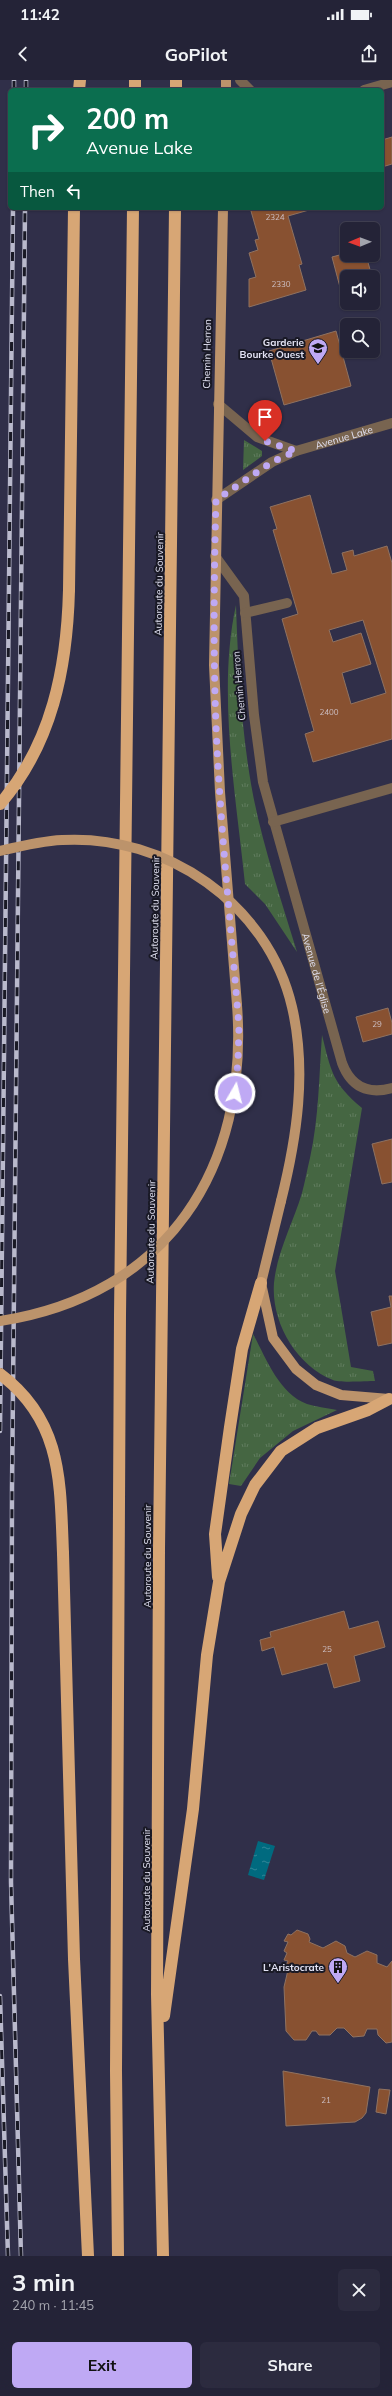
<!DOCTYPE html>
<html lang="en">
<head>
<meta charset="utf-8">
<style>
	:root { --surface:#242337; --page:#2c2b3f; --text:#f1f3f6; --muted:#a3a4ad; --line:#414052; --accent:#bfa9f4 }
	body { margin:0; font-family:Mulish,sans-serif; background:var(--page); color:var(--text); height:100vh; display:flex; flex-direction:column; font-size:15px; white-space:nowrap }
	* { box-sizing:border-box; margin:0 }
	p { font-size:13px; color:var(--muted) }
	.icon { flex:none; width:22px; height:22px; fill:none; stroke:currentColor; stroke-width:2; stroke-linecap:round; stroke-linejoin:round }
	.map { position:relative; height:2176px; overflow:hidden }
	.side { display:flex; flex-direction:column; background:var(--surface); flex:1 }
	.side>* { flex:none }
	.hud { position:absolute; left:8px; top:8px; width:376px; height:122px; border-radius:6px; box-shadow:0 1px 3px #0004,0 0 0 1px var(--line); background:#0b6e4f; color:#fff; overflow:hidden }
	.needle { width:26px; rotate:269deg }
	.buttons { position:absolute; left:340px; top:142px; display:grid; gap:8px }
	.buttons a { display:grid; place-items:center; width:40px; height:40px; border-radius:6px; background:var(--surface); box-shadow:0 1px 3px #0004,0 0 0 1px var(--line); font-size:20px }
	.pin { position:absolute; display:grid; place-items:center; width:34px; height:34px; color:#fff; margin:-41px -17px; border-radius:50% 50% 50% 0; rotate:-45deg; box-shadow:0 0 4px #0007 }
	.pin .icon { rotate:45deg }
	.me { position:absolute; width:44px; margin:-22px; rotate:8deg; stroke-linejoin:round; filter:drop-shadow(0 0 3px #0008) }
	.turn { display:flex; align-items:center; gap:14px; height:84px; padding:0 12px; font-size:18px }
	.turn .icon { width:52px; height:52px; stroke-width:2.5 }
	.turn b { display:block; font-size:28px; line-height:34px }
	.then { display:flex; align-items:center; height:38px; padding:0 12px; background:#0003; gap:8px; font-size:15px }
	.round { display:grid; place-items:center; flex:none; width:42px; height:42px; border-radius:6px; background:var(--page) }
	.headline { display:flex; align-items:center; justify-content:space-between; height:68px; padding:0 12px }
	h1 { font-size:24px; font-weight:700; line-height:30px }
	.cta { display:flex; gap:8px; margin-top:auto; padding:8px 12px }
	.cta a { flex:1; height:46px; border-radius:6px; background:var(--accent); color:#111; font-size:16px; font-weight:700; line-height:46px; text-align:center }
	.cta a+a { background:var(--page); color:var(--text) }
	.status { display:flex; justify-content:space-between; align-items:center; height:28px; padding:0 20px; background:var(--surface); direction:ltr }
	.status svg { height:11px; fill:currentColor }
	header { display:flex; justify-content:space-between; align-items:center; height:52px; padding:0 12px; background:var(--surface); font-size:18px; font-weight:700 }
	.map>svg:first-child { display:block }
	.grass { fill:url(#grass-tufts) }
	.water { fill:url(#water-ripples) }
	.building { fill:#885131; stroke:#8f7261; fill-rule:evenodd }
	.lines { fill:none; stroke-linecap:round; stroke-linejoin:round }
	.minor { stroke:#786450; stroke-width:10 }
	.major { stroke:#bc936b; stroke-width:10 }
	.highway { stroke:#d7a675; stroke-width:12 }
	.rail-casing { stroke:#b9b9cc; stroke-width:4.5 }
	.rail { stroke:#191925; stroke-width:3; stroke-dasharray:9; stroke-linecap:butt }
	.major-bridge { stroke:#bc936b; stroke-width:10 }
	.highway-bridge { stroke:#d7a675; stroke-width:12 }
	.route { stroke:#bfa9f4; stroke-width:7; stroke-dasharray:0 12.6 }
	.labels { text-anchor:middle; dominant-baseline:central; stroke-width:4; stroke-linejoin:round; paint-order:stroke }
	.number-label { font-size:8px; fill:#ccbec2 }
	.poi-label { font-size:10px; font-weight:bold; fill:#e2e2f3; stroke:#191925; text-anchor:end }
	.street-label { font-size:10px; fill:#e2e2f3; stroke:#191925 }
</style>
</head>
<body>
<div class="status"><b>11:42</b><svg viewBox="0 0 49 12"><path d="M0 12V9h3v3zM5 12V6h3v6zM10 12V3h3v9zM15 12V0h3v12zM26 1h20v11H26zM47 4h2v5h-2z"/></svg></div>
<header><svg class="icon" aria-label="back" viewBox="0 0 24 24"><path d="M15 5l-7 7 7 7"/></svg>GoPilot<svg class="icon" aria-label="share" viewBox="0 0 24 24"><path d="M12 15V3M7 8l5-5 5 5M5 13v7h14v-7"/></svg></header>
<div class="map">
<svg width="392" height="2176" viewBox="0 0 392 2176">
	<defs>
		<pattern id="grass-tufts" width="24" height="20" patternUnits="userSpaceOnUse"><rect width="24" height="20" fill="#456642"/><path d="M3 7l-1-3M5 7V3M7 7l1-3M15 17l-1-3M17 17v-4M19 17l1-3" fill="none" stroke="#607c5e"/></pattern>
		<pattern id="water-ripples" width="26" height="14" patternUnits="userSpaceOnUse"><rect width="26" height="14" fill="#006a7f"/><path d="M2 4q2-2 4 0t4 0M15 11q2-2 4 0t4 0" fill="none" stroke="#318698"/></pattern>
	</defs>
	<rect width="100%" height="100%" fill="#302f49"/>
	<path class="grass" d="M244,360L262,371V376L243,390Z
		M236,525C238,585 241,645 251,704C261,761 280,816 297,872L265,824L245,804C236,715 217,612 236,525Z
		M322,955C331,991 332,1003 362,1028L335,1191L351,1287L373,1291L375,1301C367,1301 338,1303 333,1300C296,1285 271,1242 274,1203C277,1172 293,1143 302,1113C305,1102 307,1090 310,1078C319,1037 319,996 322,955Z
		M253,1254C266,1278 279,1314 307,1324C317,1327 328,1328 337,1330L293,1351L260,1378L241,1406L229,1404Z"/>
	<path class="water" d="M258,1761L275,1766L264,1800L248,1795Z"/>
	<path class="building" d="M392,57V84L382,87V60Z
		M260,128H316L288,136L302,184L299,185L306,210L249,227V199L256,197L249,173L258,170L255,160L259,159L251,131Z
		M347,173L366,175L372,197H347V223H356L345,226L332,177Z
		M373,200L378,217L373,218Z
		M336,251L351,306L284,325L269,271Z
		M310,415L332,494L347,490L342,473L353,470L354,476L387,466L392,483V659L313,682L305,654L314,651L282,539L298,534L273,450L277,449L270,427ZM363,540L386,613L351,624L342,593L371,584L361,553L333,562L329,550Z
		M388,928L392,943V954L363,962L356,937Z
		M392,1059V1102L382,1104L372,1064Z
		M389,1216H392V1263L378,1266L371,1232L391,1227Z
		M344,1531L349,1549L378,1541L385,1567L354,1576L360,1601L334,1608L327,1583L282,1595L274,1567L262,1571L260,1560L271,1557L270,1552Z
		M297,1850L308,1854L310,1859L309,1862L323,1868L336,1861L345,1866L347,1873L355,1877L367,1871L377,1875V1883L387,1887L392,1881V1962L386,1963L378,1955L377,1949H367L364,1956L353,1957L344,1948H337L330,1955H319L316,1951H312L306,1960H294L286,1951L284,1907L288,1890L285,1888L288,1881L284,1880L287,1873L284,1871L288,1862L284,1861L288,1854L291,1855Z
		M283,1991L370,2007L366,2033L362,2038L355,2042L286,2046Z
		M379,2009L390,2010L386,2034L376,2032Z"/>
	<g class="lines">
		<g class="minor">
			<path d="M240,0L250,10"/>
			<path d="M364,10L392,2"/>
			<path d="M218,324L257,357L296,371"/>
			<path id="s1" d="M216,420L272,382L296,371L392,343"/>
			<path id="s2" d="M215,476L244,516L254,635L263,702L342,983C351,1007 368,1015 392,1008"/>
			<path d="M245,533L287,523"/>
			<path d="M273,742L392,708"/>
		</g>
		<path class="major" d="M226,10V0
			M223,128L214,585L220,712L237,925
			M281,1121L261,1203L273,1258L296,1289L316,1305L341,1315L389,1319"/>
		<path class="highway" d="M79,10L80,0
			M135,10V0
			M176,10V0
			M69,510L74,128
			M63,1473L74,1879L88,2176
			M218,1497L215,1454L230,1347L242,1269L261,1203
			M164,1936L193,1729L207,1575L219,1502L241,1434L255,1405L281,1371L317,1348L368,1330L389,1319
			M118,2176L116,1991L120,1235L133,128
			M163,2176L157,1914L159,1469L175,128"/>
		<g class="rail-casing">
			<path id="rail" d="M14,10V0
				M26,10V0
				M0,1351L13,128
				M0,1916L8,2176
				M21,2176L11,1802L12,1408L25,128"/>
		</g>
		<use href="#rail" class="rail"/>
		<path class="major-bridge" d="M0,771C21,766 41,761 62,760C166,754 268,824 292,927C307,991 297,1057 281,1121
			M0,1241C168,1215 249,1088 237,925"/>
		<path class="highway-bridge" d="M0,724C52,664 67,588 69,510
			M0,1294C63,1341 60,1403 63,1473"/>
	</g>
	<g class="lines">
		<path class="route" d="M235,1013L238,981L239,947C231,846 220,745 216,645C213,570 214,495 216,420L272,382L296,371L265,361"/>
	</g>
	<defs>
		<g id="school-pin" transform="scale(1)"><path d="M0 17L-7.5 6A9.5 9.5 0 1 1 7.5 6Z" fill="#bfa9f4" stroke="#191925"/><path d="M0-5L7-2L0 1L-7-2ZM-4 1L0 2.5L4 1V4Q0 6-4 4Z" fill="#111"/></g>
		<g id="building-pin" transform="scale(1)"><path d="M0 17L-7.5 6A9.5 9.5 0 1 1 7.5 6Z" fill="#bfa9f4" stroke="#191925"/><path d="M-4-6H4V6H1V3H-1V6H-4ZM-2.5-4.3h1.7v1.8h-1.7ZM.8-4.3h1.7v1.8H.8ZM-2.5-1h1.7V.8h-1.7ZM.8-1h1.7V.8H.8Z" fill="#111"/></g>
	</defs>
	<g fill-rule="evenodd">
		<use href="#school-pin" x="318" y="268"/>
		<use href="#building-pin" x="338" y="1887"/>
	</g>
	<g class="labels">
		<g class="number-label">
			<text x="275" y="137">2324</text>
			<text x="281" y="204">2330</text>
			<text x="329" y="632">2400</text>
			<text x="377" y="944">29</text>
			<text x="327" y="1569">25</text>
			<text x="326" y="2020">21</text>
		</g>
		<g class="poi-label">
			<text x="304" y="262">Garderie<tspan x="304" dy="12">Bourke Ouest</tspan></text>
			<text x="324" y="1887">L'Aristocrate</text>
		</g>
		<g class="street-label">
			<text transform="translate(207 274) rotate(-89)">Chemin Herron</text>
			<text stroke="none"><textPath href="#s1" startOffset="144">Avenue Lake</textPath></text>
			<text transform="translate(159 504) rotate(-89)">Autoroute du Souvenir</text>
			<text transform="translate(239 606) rotate(-95)">Chemin Herron</text>
			<text transform="translate(155 828) rotate(-89)">Autoroute du Souvenir</text>
			<text stroke="none"><textPath href="#s2" startOffset="435">Avenue de l'Église</textPath></text>
			<text transform="translate(151 1152) rotate(-89)">Autoroute du Souvenir</text>
			<text transform="translate(147 1476) rotate(-90)">Autoroute du Souvenir</text>
			<text transform="translate(146 1800) rotate(-90)">Autoroute du Souvenir</text>
		</g>
	</g>
</svg>
<div class="buttons">
<a><svg class="needle" viewBox="-14 -14 28 28"><path d="M0-13l5 13h-10z" fill="#e53935"/><path d="M0 13l5-13h-10z" fill="#a3a4ad"/></svg></a>
<a><svg class="icon" aria-label="sound" viewBox="0 0 24 24"><path d="M4 9h4l5-4v14l-5-4H4zM17 9q2 3 0 6"/></svg></a>
<a><svg class="icon" aria-label="search" viewBox="0 0 24 24"><circle cx="10" cy="10" r="6"/><path d="M15 15l6 6"/></svg></a>
</div>
<div class="pin" style="left:265px;top:361px;background:#d93025"><svg class="icon" aria-label="arrive" viewBox="0 0 24 24"><path d="M6 21V4h12l-3 4 3 4H6"/></svg></div>
<svg class="me" style="left:235px;top:1013px" viewBox="-20 -20 40 40"><circle r="17" fill="#bfa9f4" stroke="#fff" stroke-width="3"/><path d="M0-11L8 9 0 5-8 9z" fill="#fff"/></svg>
<div class="hud">
<div class="turn"><svg class="icon" aria-label="right" viewBox="0 0 24 24"><path d="M7 20v-9h11M14 6l5 5-5 5"/></svg><div><b>200 m</b>Avenue Lake</div></div>
<div class="then">Then<svg class="icon" aria-label="left" viewBox="0 0 24 24"><path d="M17 20v-9H6M10 6l-5 5 5 5"/></svg></div>
</div>
</div>
<section class="side">
<div class="headline"><div><h1>3 min</h1><p>240 m · 11:45</p></div><a class="round"><svg class="icon" aria-label="close" viewBox="0 0 24 24"><path d="M6 6l12 12M18 6L6 18"/></svg></a></div>
<div class="cta"><a>Exit</a><a>Share</a></div>
</section>
</body>
</html>
